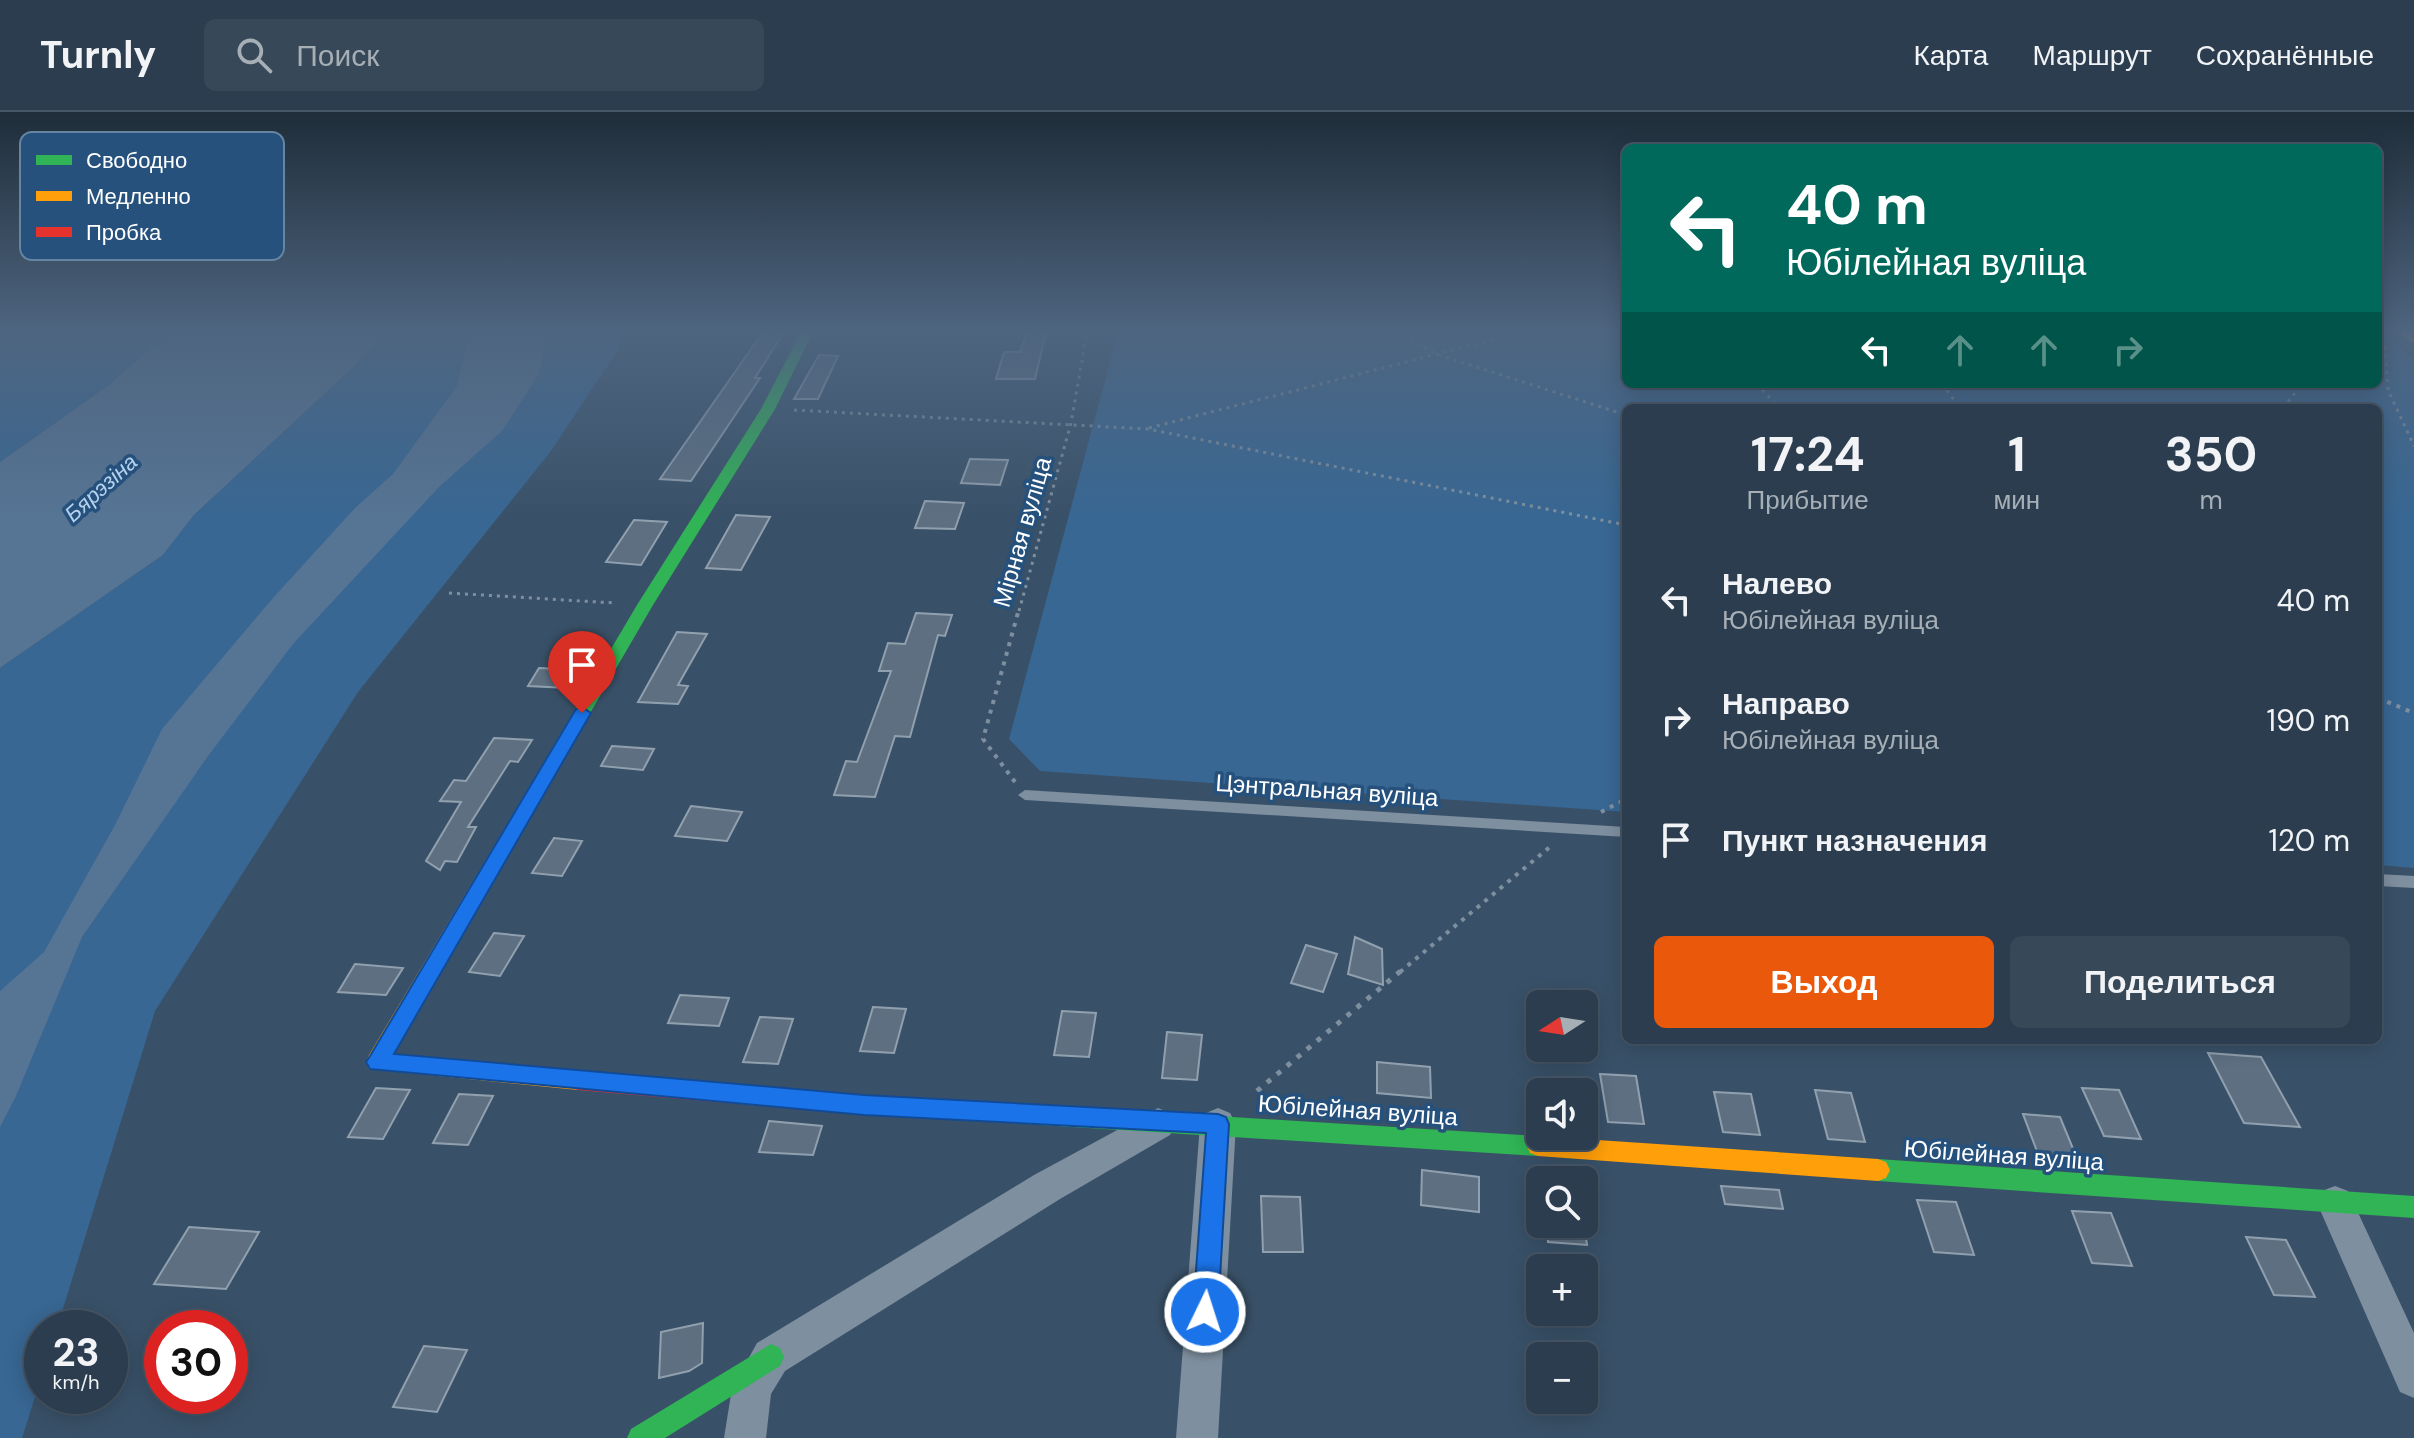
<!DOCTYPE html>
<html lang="ru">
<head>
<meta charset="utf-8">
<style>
	:root { --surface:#2b3d4e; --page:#374858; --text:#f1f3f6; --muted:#a6aeb6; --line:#475666; --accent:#ea580c }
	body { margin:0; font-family:"DM Sans",sans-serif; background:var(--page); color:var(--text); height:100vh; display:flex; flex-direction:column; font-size:30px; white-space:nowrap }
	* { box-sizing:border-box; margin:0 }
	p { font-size:26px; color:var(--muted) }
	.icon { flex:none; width:44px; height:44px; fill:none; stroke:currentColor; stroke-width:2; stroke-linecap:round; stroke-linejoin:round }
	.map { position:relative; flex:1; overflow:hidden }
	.drawer { position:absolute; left:1622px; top:292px; width:760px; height:640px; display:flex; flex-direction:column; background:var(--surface); border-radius:12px; box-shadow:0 4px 20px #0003,0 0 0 2px var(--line) }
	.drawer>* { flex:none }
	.banner { position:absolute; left:1622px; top:32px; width:760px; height:244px; border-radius:12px; box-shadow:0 4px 20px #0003,0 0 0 2px var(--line); background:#00695c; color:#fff; overflow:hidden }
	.needle { width:52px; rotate:258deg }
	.fabs { position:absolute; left:1526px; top:878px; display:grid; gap:16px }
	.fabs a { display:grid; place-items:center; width:72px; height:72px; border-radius:12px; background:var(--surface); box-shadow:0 4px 20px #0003,0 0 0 2px var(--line); font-size:40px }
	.speed { position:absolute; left:24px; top:1198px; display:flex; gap:16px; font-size:40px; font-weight:700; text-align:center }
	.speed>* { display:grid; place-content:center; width:104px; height:104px; border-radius:50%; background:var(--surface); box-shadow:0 4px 20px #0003,0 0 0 2px var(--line); line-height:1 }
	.speed small { font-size:20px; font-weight:400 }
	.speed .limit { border:12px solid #d22; background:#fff; color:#111 }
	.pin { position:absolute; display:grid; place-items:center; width:68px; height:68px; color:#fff; margin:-82px -34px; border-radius:50% 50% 50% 0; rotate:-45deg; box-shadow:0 0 8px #0007 }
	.pin .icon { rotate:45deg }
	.me { position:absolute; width:88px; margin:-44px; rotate:4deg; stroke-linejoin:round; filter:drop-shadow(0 0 6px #0008) }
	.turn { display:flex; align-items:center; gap:28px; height:168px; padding:0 32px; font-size:36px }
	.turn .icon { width:104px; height:104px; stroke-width:2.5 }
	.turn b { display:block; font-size:56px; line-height:68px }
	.lanes { display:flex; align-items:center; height:76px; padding:0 32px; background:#0003; justify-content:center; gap:40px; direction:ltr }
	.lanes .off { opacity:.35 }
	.eta { display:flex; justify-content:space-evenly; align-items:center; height:136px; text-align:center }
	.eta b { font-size:48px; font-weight:700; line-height:56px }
	.primary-button { display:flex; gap:16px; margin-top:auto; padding:16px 32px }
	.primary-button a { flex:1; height:92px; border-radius:12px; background:var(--accent); color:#fff; font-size:32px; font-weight:700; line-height:92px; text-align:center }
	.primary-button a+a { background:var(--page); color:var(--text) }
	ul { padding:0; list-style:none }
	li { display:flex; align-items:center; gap:24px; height:120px; padding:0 32px }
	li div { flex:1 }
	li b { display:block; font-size:30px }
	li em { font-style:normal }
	header { display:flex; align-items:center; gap:48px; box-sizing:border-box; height:112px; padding:0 40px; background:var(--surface); border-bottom:2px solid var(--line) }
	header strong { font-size:38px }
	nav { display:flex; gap:44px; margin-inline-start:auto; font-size:28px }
	.search { width:560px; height:72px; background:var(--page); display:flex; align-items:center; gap:20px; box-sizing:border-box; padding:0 28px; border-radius:12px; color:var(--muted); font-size:30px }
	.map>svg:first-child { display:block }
	.green { fill:#386793 }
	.water { fill:#567494 }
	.building { fill:#5d6f81; stroke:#91a0ae; stroke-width:2 }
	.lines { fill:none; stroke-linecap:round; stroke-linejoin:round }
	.path-far2 { stroke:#7e8f9f; stroke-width:3; stroke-dasharray:3 5; stroke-linecap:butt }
	.path-far1 { stroke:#7e8f9f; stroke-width:4; stroke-dasharray:4 6; stroke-linecap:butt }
	.path { stroke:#7e8f9f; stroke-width:5; stroke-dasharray:5 8; stroke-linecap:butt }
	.lane { fill:#7e8f9f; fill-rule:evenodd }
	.street { fill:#7e8f9f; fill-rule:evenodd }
	.fast { fill:#30b455; fill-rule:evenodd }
	.slow { fill:#ff9f0a; fill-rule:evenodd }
	.jam { fill:#e5322d; fill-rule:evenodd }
	.route { fill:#1a73e8; stroke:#114b97; stroke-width:2 }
	.labels { text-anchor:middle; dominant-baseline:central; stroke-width:7; stroke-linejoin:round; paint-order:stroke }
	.far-water-label { font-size:22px; font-style:italic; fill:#b5d2ed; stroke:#25517c }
	.street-label { font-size:24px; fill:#fff; stroke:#25517c }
	.key { fill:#25517c; stroke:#6685a3; stroke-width:2 }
	.key-label { font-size:22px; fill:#fff }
</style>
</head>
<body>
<header>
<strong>Turnly</strong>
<div class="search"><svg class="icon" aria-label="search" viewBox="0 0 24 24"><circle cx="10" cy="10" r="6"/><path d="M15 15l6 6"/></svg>Поиск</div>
<nav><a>Карта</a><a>Маршрут</a><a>Сохранённые</a></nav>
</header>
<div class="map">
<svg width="2414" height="1326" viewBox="0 0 2414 1326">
	<rect width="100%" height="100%" fill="#395168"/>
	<path class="green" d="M0,220H169L110,272L0,350Z
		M385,220H619L617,239L551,339L358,580L155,899L57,1216H42V1263L22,1326H0V556L163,443L194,403L348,260Z
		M1118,220H1626V272H2378V220H2382L2414,248V756L2378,753V296H1626V700L1040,659L1009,627Z"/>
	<path class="water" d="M169,220H385L348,260L194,403L163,443L0,556V350L110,272Z
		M478,220H547L539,262L502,319L440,374L293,532L208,644L82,825L16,984L0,1015V879L44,840L115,713L162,617L272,487L355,396L393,362L457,274L468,228Z"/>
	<path class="building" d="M763,220H784L755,266H760L691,369L660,367Z
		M1027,220H1046L1035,267H996L1004,240H1020Z
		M819,243L838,244L818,287H794Z
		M970,347L1008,348L1000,373L961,371Z
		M925,389L964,391L955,417L915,416Z
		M736,403L770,405L741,458L706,456Z
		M634,408L667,410L641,453L606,450Z
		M916,501L952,503L945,524L938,523L910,625L895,624L875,685L834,683L846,649L857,650L891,559H879L888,531L905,532Z
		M677,520L707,522L678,573L688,574L678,592L638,590Z
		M539,556L578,558L568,576L528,574Z
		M494,626L532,628L518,650L510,649L468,715H476L457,750L445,749L440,758L426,749L461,690L440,689L454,668L466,669Z
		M612,634L654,637L643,658L601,654Z
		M691,694L742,700L727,729L675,724Z
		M554,726L582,729L562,764L532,761Z
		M494,821L524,824L500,864L469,860Z
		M1355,825L1382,837L1383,873L1348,862Z
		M1306,833L1337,842L1323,880L1291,871Z
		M355,852L403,856L386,883L338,880Z
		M680,883L729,886L719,914L668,911Z
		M873,895L906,897L894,941L860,939Z
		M1062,899L1096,901L1089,945L1054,943Z
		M760,905L793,907L778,952L743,950Z
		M1167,920L1202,923L1197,968L1162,966Z
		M2208,941L2261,945L2300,1015L2244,1011Z
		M1377,950L1430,955L1431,986L1377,981Z
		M1600,962L1636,964L1644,1012L1608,1010Z
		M376,976L410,978L383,1027L348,1025Z
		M2082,976L2119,978L2141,1027L2104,1024Z
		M1815,978L1851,981L1865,1030L1828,1027Z
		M1714,980L1751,982L1760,1023L1723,1020Z
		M459,982L493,984L468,1033L433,1031Z
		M2023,1002L2060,1005L2076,1044L2038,1042Z
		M769,1009L822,1014L813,1043L759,1040Z
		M1422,1058L1479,1065V1100L1421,1093Z
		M1721,1074L1779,1078L1783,1097L1725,1092Z
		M1261,1084L1300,1085L1303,1140H1263Z
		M1917,1088L1956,1090L1974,1143L1934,1140Z
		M2072,1099L2111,1101L2132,1154L2092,1151Z
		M1546,1112H1584L1587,1133L1548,1130Z
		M189,1115L259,1120L226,1177L154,1172Z
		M2246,1125L2286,1128L2315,1185L2274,1183Z
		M703,1211L702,1251L689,1259L659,1266L661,1220Z
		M424,1234L467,1238L437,1300L393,1295Z"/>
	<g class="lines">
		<path class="path-far2" d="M1396,220L1436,242L1626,303
			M2385,235L2388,278L2414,334
			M1757,272L1779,296
			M1942,272L1960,296
			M2283,296L2302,272
			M794,298L1148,317L1626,413
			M1149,316L1523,220
			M449,481L615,491
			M1019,499L1071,311L1087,220"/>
		<path class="path-far1" d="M2378,586L2414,601
			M1015,670L983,627L1019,497
			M1601,700L1626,687
			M1400,860L1551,734"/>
		<path class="path" d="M1257,979L1402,858"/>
		<path class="lane" d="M1025,678L1626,715V725L1025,688L1018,683Z
			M2378,762L2414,764V776L2378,774Z"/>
		<path class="street" d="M1158,996L1170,1001L1176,1012L1170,1023L1060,1087L785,1259L771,1282L766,1326H724L732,1276L757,1231L1034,1063Z
			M1218,996L1230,1001L1236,1012L1218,1326H1176L1200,1012L1206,1001Z
			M2335,1074L2348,1079L2414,1221V1286L2400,1280L2317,1091L2322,1079Z"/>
		<path class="fast" d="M801,220H813L775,297L653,493L543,682H531L528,677L637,493L761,297Z
			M994,990L1538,1024L1546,1027L1549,1034L1546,1041L1538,1044L994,1010L986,1007L983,1000L986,993Z
			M1878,1047L2414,1084V1106L1878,1069L1870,1066L1866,1058L1870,1050Z
			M771,1232L780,1236L784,1245L780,1254L665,1326H627L631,1317Z"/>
		<path class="slow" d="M2399,220H2412L2414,232Z
			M537,670L546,677L393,942L578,958L586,961L589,968L586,975L578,978L369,957L366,950L369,943L531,672Z
			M1538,1024L1878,1047L1886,1050L1890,1058L1886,1066L1878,1069L1538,1044L1530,1041L1527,1034L1530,1027Z"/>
		<path class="jam" d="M578,958L864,983L994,990L1002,993L1005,1000L1002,1007L994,1010L864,1003L578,978L570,975L567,968L570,961Z"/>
	</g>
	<linearGradient id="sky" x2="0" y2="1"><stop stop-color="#1f2d39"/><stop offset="0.54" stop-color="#4e6580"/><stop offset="1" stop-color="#4e6580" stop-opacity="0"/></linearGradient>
	<rect width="2414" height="406" fill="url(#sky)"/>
	<path class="route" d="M582,595L591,601L394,942L864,983L1218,1002L1226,1005L1229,1012L1218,1200L1214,1209L1205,1213L1196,1209L1193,1200L1206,1021L864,1003L370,957L366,950L370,944L576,597Z"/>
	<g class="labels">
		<g class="far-water-label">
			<text transform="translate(101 376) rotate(-42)">Бярэзіна</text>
		</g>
		<g class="street-label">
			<text transform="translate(1022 420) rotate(-74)">Мірная вуліца</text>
			<text transform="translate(1327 678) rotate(4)">Цэнтральная вуліца</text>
			<text transform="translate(1358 998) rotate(4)">Юбілейная вуліца</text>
			<text transform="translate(2004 1043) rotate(4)">Юбілейная вуліца</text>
		</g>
	</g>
	<rect x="20" y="20" width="264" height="128" rx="12" class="key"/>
	<rect x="36" y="43" width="36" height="10" fill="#30b455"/>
	<rect x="36" y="79" width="36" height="10" fill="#ff9f0a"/>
	<rect x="36" y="115" width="36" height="10" fill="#e5322d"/>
	<g class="key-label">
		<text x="86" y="56">Свободно</text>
		<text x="86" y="92">Медленно</text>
		<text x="86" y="128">Пробка</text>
	</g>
</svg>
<div class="fabs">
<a><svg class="needle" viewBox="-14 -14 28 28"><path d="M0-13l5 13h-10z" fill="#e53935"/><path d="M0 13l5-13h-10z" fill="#a6aeb6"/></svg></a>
<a><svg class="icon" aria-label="sound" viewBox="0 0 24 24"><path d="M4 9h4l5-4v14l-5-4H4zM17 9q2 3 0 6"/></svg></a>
<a><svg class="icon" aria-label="search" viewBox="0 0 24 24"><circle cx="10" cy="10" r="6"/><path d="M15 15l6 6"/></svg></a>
<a>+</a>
<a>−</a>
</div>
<div class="speed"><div>23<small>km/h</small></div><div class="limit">30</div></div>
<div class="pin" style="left:582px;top:601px;background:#d93025"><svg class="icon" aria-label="arrive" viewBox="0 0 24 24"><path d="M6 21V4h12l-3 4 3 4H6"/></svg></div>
<svg class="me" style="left:1205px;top:1200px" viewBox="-20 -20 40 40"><circle r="17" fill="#1a73e8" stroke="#fff" stroke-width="3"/><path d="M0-11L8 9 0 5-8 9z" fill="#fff"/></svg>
<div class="banner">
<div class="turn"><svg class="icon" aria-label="left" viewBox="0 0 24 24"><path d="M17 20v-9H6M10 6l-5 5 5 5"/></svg><div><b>40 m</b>Юбілейная вуліца</div></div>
<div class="lanes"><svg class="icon" aria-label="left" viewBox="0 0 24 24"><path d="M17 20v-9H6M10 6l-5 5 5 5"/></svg><svg class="icon off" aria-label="ahead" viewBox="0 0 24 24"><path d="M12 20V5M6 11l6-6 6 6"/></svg><svg class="icon off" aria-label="ahead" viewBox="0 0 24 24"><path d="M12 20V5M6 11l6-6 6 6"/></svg><svg class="icon off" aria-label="right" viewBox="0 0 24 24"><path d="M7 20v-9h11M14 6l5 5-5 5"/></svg></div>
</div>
<section class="drawer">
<div class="eta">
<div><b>17:24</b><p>Прибытие</p></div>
<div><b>1</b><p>мин</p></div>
<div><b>350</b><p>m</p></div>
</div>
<ul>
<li><svg class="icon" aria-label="left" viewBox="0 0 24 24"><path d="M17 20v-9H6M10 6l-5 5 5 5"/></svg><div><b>Налево</b><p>Юбілейная вуліца</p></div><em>40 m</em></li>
<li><svg class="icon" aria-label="right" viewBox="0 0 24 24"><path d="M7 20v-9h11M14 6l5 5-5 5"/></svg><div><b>Направо</b><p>Юбілейная вуліца</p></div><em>190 m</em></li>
<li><svg class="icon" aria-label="arrive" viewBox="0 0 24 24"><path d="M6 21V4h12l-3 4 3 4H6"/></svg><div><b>Пункт назначения</b></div><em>120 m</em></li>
</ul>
<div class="primary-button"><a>Выход</a><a>Поделиться</a></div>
</section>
</div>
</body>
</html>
